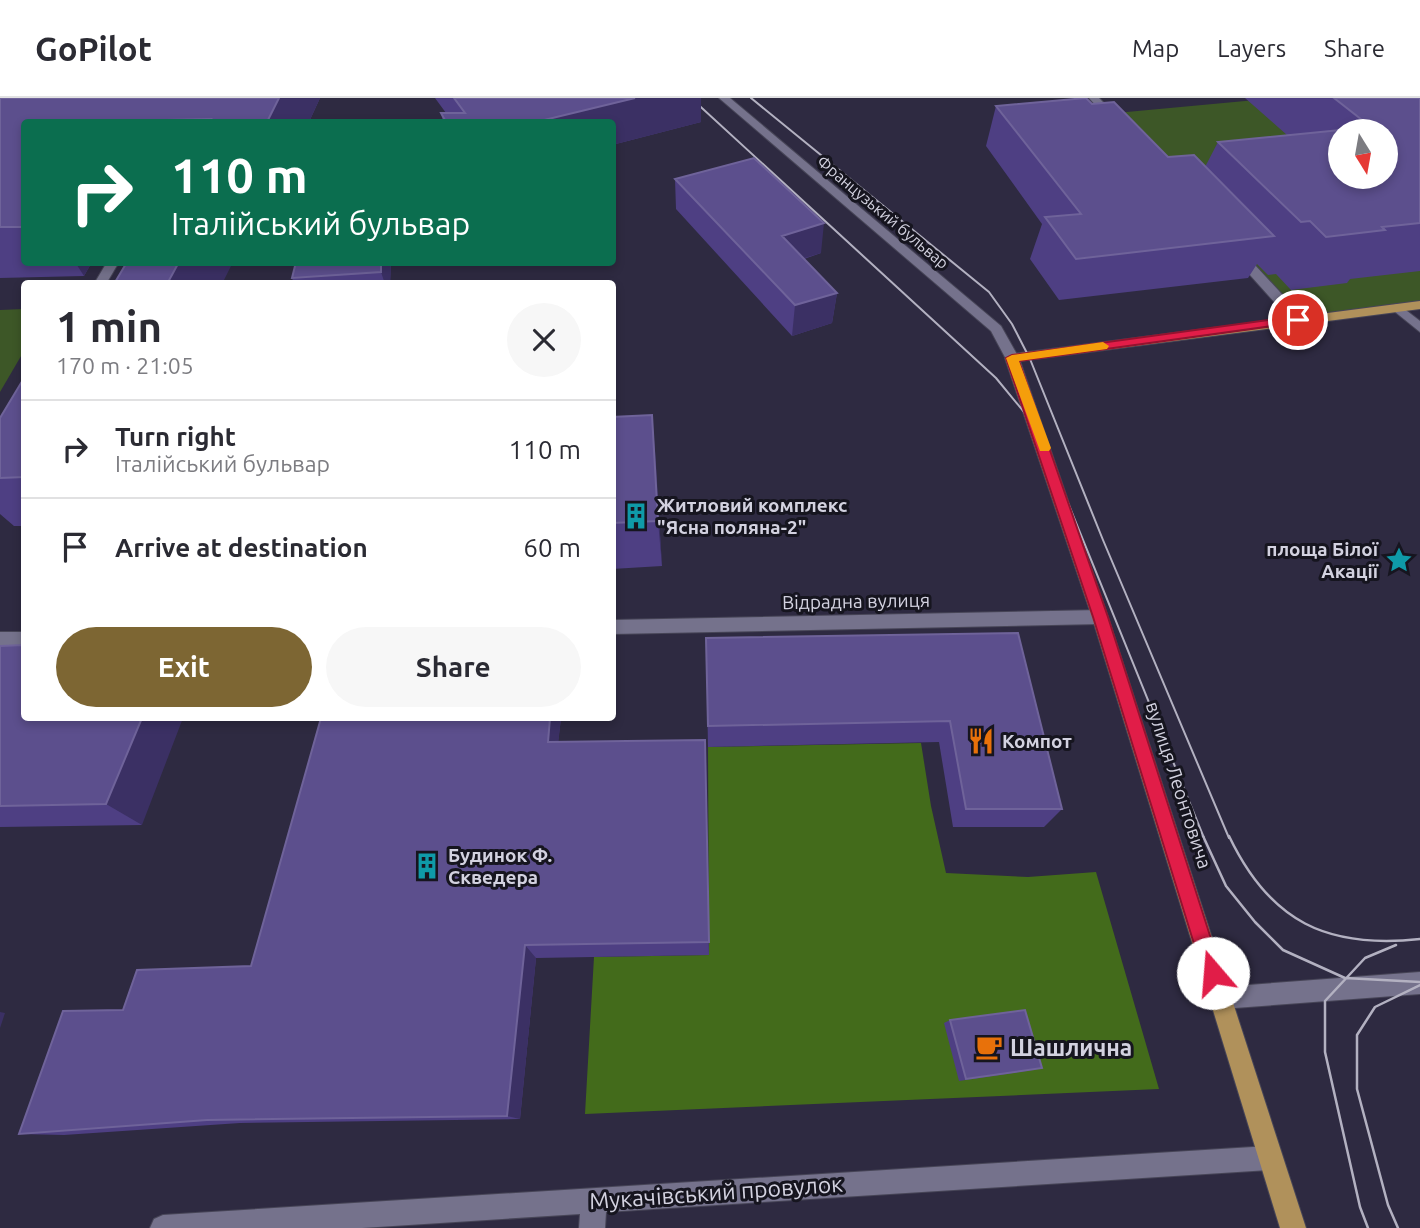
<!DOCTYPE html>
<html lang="en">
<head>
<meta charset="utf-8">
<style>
	:root { --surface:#fff; --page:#f7f7f7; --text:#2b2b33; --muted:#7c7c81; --line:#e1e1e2; --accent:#7d6633 }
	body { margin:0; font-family:Ubuntu,sans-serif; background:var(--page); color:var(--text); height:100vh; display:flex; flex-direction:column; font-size:26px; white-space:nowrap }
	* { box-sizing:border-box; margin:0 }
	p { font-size:23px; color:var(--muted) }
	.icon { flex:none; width:38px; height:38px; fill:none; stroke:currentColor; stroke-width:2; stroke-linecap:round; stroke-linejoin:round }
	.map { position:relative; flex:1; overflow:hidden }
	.drawer { position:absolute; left:21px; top:182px; width:595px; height:441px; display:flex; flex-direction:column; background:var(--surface); border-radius:7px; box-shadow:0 4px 10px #0003 }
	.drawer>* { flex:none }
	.top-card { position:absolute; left:21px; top:21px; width:595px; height:147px; border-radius:7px; box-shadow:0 4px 10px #0003; background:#0b6e4f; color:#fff; overflow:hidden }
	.needle { width:46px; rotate:169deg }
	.buttons { position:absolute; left:1328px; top:21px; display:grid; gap:14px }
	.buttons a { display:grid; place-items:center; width:70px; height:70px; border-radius:50%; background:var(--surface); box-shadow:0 4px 10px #0003; font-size:35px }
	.pin { position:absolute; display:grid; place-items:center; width:60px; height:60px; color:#fff; margin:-30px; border:4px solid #fff; border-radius:50%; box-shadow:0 2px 7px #0007 }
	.me { position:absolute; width:77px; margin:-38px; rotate:342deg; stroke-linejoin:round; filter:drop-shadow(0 0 5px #0008) }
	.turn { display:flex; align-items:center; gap:24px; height:147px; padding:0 35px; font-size:32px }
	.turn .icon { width:91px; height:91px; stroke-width:2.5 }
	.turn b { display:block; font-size:49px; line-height:60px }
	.round { display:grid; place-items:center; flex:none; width:74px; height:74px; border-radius:37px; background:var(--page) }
	.overview { display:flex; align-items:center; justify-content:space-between; height:119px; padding:0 35px }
	h1 { font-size:42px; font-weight:700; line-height:52px }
	.action { display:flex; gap:14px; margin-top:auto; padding:14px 35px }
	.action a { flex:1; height:80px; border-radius:42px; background:var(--accent); color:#fff; font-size:28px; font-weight:700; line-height:80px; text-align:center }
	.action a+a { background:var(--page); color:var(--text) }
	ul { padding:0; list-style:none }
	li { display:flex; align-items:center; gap:21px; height:98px; padding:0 35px; border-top:2px solid var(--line) }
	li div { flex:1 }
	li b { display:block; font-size:26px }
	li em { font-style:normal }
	header { display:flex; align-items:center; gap:42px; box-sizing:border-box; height:98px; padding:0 35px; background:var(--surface); border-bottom:2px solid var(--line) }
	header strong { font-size:33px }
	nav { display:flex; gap:38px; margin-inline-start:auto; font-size:24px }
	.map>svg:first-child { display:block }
	.green { fill:#3d5727; fill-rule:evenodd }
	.forest { fill:#436b1b }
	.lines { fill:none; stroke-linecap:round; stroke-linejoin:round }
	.minor-casing { stroke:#474557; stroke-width:2 }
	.major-casing { stroke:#474557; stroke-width:2 }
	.minor { fill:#75728c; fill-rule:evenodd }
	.major { fill:#b0915b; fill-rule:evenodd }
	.tram-far1 { stroke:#b3b1c1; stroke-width:2 }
	.tram { stroke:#b3b1c1; stroke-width:2.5 }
	.wall { fill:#4e3f83 }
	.shaded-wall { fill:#3b3064 }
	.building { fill:#5c4f8d; stroke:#6f639a; stroke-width:2; fill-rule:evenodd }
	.route { fill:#e11d48; stroke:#92132f; stroke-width:2 }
	.slow { fill:#f59e0b }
	.labels { text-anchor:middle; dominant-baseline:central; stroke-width:6; stroke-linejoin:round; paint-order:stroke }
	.far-street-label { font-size:16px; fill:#d3d2e0; stroke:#16151f }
	.poi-label { font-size:19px; font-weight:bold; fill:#d3d2e0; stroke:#16151f; text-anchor:start }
	.street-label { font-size:19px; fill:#d3d2e0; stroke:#16151f }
	.near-poi-label { font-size:23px; font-weight:bold; fill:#d3d2e0; stroke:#16151f; text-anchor:start }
	.near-street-label { font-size:23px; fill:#d3d2e0; stroke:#16151f }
</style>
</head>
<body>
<header>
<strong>GoPilot</strong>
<nav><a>Map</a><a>Layers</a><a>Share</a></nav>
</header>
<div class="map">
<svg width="1420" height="1130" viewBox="0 0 1420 1130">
	<rect width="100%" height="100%" fill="#2e2a41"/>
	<path class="green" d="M1278,0H1420V204L1300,219L1116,15ZM1340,33H1386V79H1340Z
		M24,211V253L0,294V212Z"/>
	<path class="forest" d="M921,645L931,708L946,775L1028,779L1096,774L1159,991L585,1016L594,859L709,857L708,649Z"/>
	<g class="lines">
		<g class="minor-casing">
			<path id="minor" d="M719,0H730L1001,228L1019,260L1017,263H1007L991,233Z
				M1089,0H1099L1120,21V25H1112Z
				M1233,152H1241L1303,219V225H1293L1233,158Z
				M107,164H119L106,186H94Z
				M1398,206L1420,223V234L1394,213V207Z
				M1100,512L1106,514L1108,519L1106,524L1100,526L612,536V522Z
				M0,534H24V548H0Z
				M1420,874V896L1221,911L1213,908L1210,900L1213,892L1221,889Z
				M1269,1048L1278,1051L1281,1060L1278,1069L1269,1072L606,1114L605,1130H579L580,1116L362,1130H150L154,1121L163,1117Z"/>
		</g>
		<g class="major-casing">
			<path id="major" d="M1420,203V211L1020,263L1108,519L1306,1130H1280L1092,519L1005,260L1012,256Z"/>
		</g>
		<use href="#minor" class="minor"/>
		<use href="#major" class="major"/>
		<path class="tram-far1" d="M691,0L996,280L1038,331L1204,740
			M751,0L989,194L1012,226L1030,261L1103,442L1229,740"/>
		<path class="tram" d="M1203,738L1226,788L1255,824L1283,852L1345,880L1420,884
			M1229,738C1270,824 1327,851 1420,841
			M1368,1130L1360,1109L1325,954V903L1365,860L1396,847
			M1398,1130L1388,1107L1357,991V937L1375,909L1420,887"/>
	</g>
	<path class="wall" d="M0,0H320L309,24H24V164H92L84,178L0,180Z
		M435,0H701V24L612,47V24H443L441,15H446Z
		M1245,0H1420V173L1350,181L1347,185L1291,192L1276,176L1268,177L1257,166L1248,180L1059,202L1030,161L1042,126L986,48L996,8L1092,6L1168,59L1205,69L1218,44L1287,37Z
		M675,81L821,155L804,161L837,195L832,225L792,238L676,111Z
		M391,164L390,186H294L292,180Z
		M24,280V428H14L0,416V320Z
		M652,317L662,468L612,471V319Z
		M1018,535L1062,711L1044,729H953L939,644L708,649L706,540Z
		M0,548L142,727L0,729Z
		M321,620H561L558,644L705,642L709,857L536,860L520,1021L240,1025L64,1037L19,1036L123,912L251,868Z
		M950,922L1042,970L1033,972L959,983L944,925Z"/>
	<path class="shaded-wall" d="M279,0H320L309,24H267Z
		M635,0H701V24L612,47V24H536Z
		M824,125L821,155L779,168L782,138Z
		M75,164H92L84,178Z
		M179,164H233L222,186H167Z
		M381,164H391L390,186H385L381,174Z
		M837,195L832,225L792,238L795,207Z
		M652,317L656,365L662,468L658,423Z
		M142,620H183L142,727L106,706Z
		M550,620H561L556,666L548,644Z
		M525,847L536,860L520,1021L507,1018Z
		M0,914L5,915L0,930Z"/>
	<path class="building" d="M0,0H279L267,24H209L211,21L119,23L118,24H24V129H0Z
		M454,0H635L536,24H446L441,15H465Z
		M1086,0L1092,6L1114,4L1168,59L1194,57L1274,138L1076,161L1045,119L1081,116L996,8Z
		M1334,0H1420V125L1382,129L1385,132L1326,139L1310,123L1301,124L1218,44L1371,29ZM1340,33H1386V79H1340Z
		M754,60L824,125L782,138L837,195L795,207L675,81Z
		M127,164H179L167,186H114Z
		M296,164H381V174L292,180Z
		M24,280V379L0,380V320Z
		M652,317L658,423L612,425V319Z
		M1018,535L1062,711H966L950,623L708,628L706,540Z
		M24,547V620H142L106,706L0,708V548Z
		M321,620H550L548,644L705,642L709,844L525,847L507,1018L207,1022L19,1036L63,913L123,912L137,872L251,868Z
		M1025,912L1042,970L966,981L950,922Z"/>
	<path class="route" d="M1298,218L1304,222L1302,224L1019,263L1108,519L1222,875L1220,882L1213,885L1206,882L1203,875L1093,519L1006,260L1012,257Z"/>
	<path class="slow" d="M1103,244L1109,248L1107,251L1019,263L1051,350L1049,353H1040L1006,260L1012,257Z"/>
	<defs>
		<g id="building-bare" transform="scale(2.1)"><path d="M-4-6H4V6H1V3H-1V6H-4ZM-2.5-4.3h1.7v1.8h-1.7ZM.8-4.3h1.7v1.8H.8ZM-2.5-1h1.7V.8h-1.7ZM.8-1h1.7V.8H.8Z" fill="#0f9aa8" stroke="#16151f" stroke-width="2.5" paint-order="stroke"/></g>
		<g id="sight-bare" transform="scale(2.1)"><path d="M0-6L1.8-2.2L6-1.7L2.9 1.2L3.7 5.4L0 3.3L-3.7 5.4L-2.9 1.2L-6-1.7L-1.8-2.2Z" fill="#0f9aa8" stroke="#16151f" stroke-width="2.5" paint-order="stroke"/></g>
		<g id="restaurant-bare" transform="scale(2.1)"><path d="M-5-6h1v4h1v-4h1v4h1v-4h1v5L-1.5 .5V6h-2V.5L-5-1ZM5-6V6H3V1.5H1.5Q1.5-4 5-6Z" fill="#e8710a" stroke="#16151f" stroke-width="2.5" paint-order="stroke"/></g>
		<g id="cafe-bare" transform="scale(2.1)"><path d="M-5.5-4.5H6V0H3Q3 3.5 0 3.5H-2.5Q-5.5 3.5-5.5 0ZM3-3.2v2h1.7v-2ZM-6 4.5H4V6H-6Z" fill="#e8710a" stroke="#16151f" stroke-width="2.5" paint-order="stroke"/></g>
	</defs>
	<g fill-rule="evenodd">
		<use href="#building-bare" x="636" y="418"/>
		<use href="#sight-bare" x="1399" y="462"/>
		<use href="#restaurant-bare" x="981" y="643"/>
		<use href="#building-bare" x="427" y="768"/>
		<use href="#cafe-bare" x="989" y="949"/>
	</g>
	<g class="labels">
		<g class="far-street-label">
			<text transform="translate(883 114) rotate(40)">Французький бульвар</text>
		</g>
		<g class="poi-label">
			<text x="657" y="407">Житловий комплекс<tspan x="657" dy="22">"Ясна поляна-2"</tspan></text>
			<text x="1378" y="451" text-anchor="end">площа Білої<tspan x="1378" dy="22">Акації</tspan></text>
			<text x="1002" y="643">Компот</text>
			<text x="448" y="757">Будинок Ф.<tspan x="448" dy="22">Скведера</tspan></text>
		</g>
		<g class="street-label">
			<text transform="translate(856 503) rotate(-1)">Відрадна вулиця</text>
			<text transform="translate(1179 687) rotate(72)">вулиця Леонтовича</text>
		</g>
		<g class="near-poi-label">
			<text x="1010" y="949">Шашлична</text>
		</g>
		<g class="near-street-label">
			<text transform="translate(716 1094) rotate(-4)">Мукачівський провулок</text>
		</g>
	</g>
</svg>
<div class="buttons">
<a><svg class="needle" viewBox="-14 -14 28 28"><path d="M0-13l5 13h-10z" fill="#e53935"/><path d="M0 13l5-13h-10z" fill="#7c7c81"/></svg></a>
</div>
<div class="pin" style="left:1298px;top:222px;background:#d93025"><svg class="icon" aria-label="arrive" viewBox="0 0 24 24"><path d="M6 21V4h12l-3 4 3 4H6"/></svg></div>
<svg class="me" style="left:1213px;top:875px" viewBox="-20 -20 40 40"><circle r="19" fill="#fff"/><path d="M0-13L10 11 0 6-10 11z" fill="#e11d48"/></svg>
<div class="top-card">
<div class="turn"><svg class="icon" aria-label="right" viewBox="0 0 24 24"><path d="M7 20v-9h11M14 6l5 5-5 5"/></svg><div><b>110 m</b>Італійський бульвар</div></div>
</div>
<section class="drawer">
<div class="overview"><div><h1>1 min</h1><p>170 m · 21:05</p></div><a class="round"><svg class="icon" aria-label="close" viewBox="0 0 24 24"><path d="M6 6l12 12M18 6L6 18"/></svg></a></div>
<ul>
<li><svg class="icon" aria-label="right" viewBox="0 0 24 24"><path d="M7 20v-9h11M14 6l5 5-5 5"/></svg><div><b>Turn right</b><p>Італійський бульвар</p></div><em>110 m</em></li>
<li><svg class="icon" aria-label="arrive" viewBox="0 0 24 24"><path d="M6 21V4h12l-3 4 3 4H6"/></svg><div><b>Arrive at destination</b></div><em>60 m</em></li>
</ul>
<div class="action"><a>Exit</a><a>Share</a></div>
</section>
</div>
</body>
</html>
